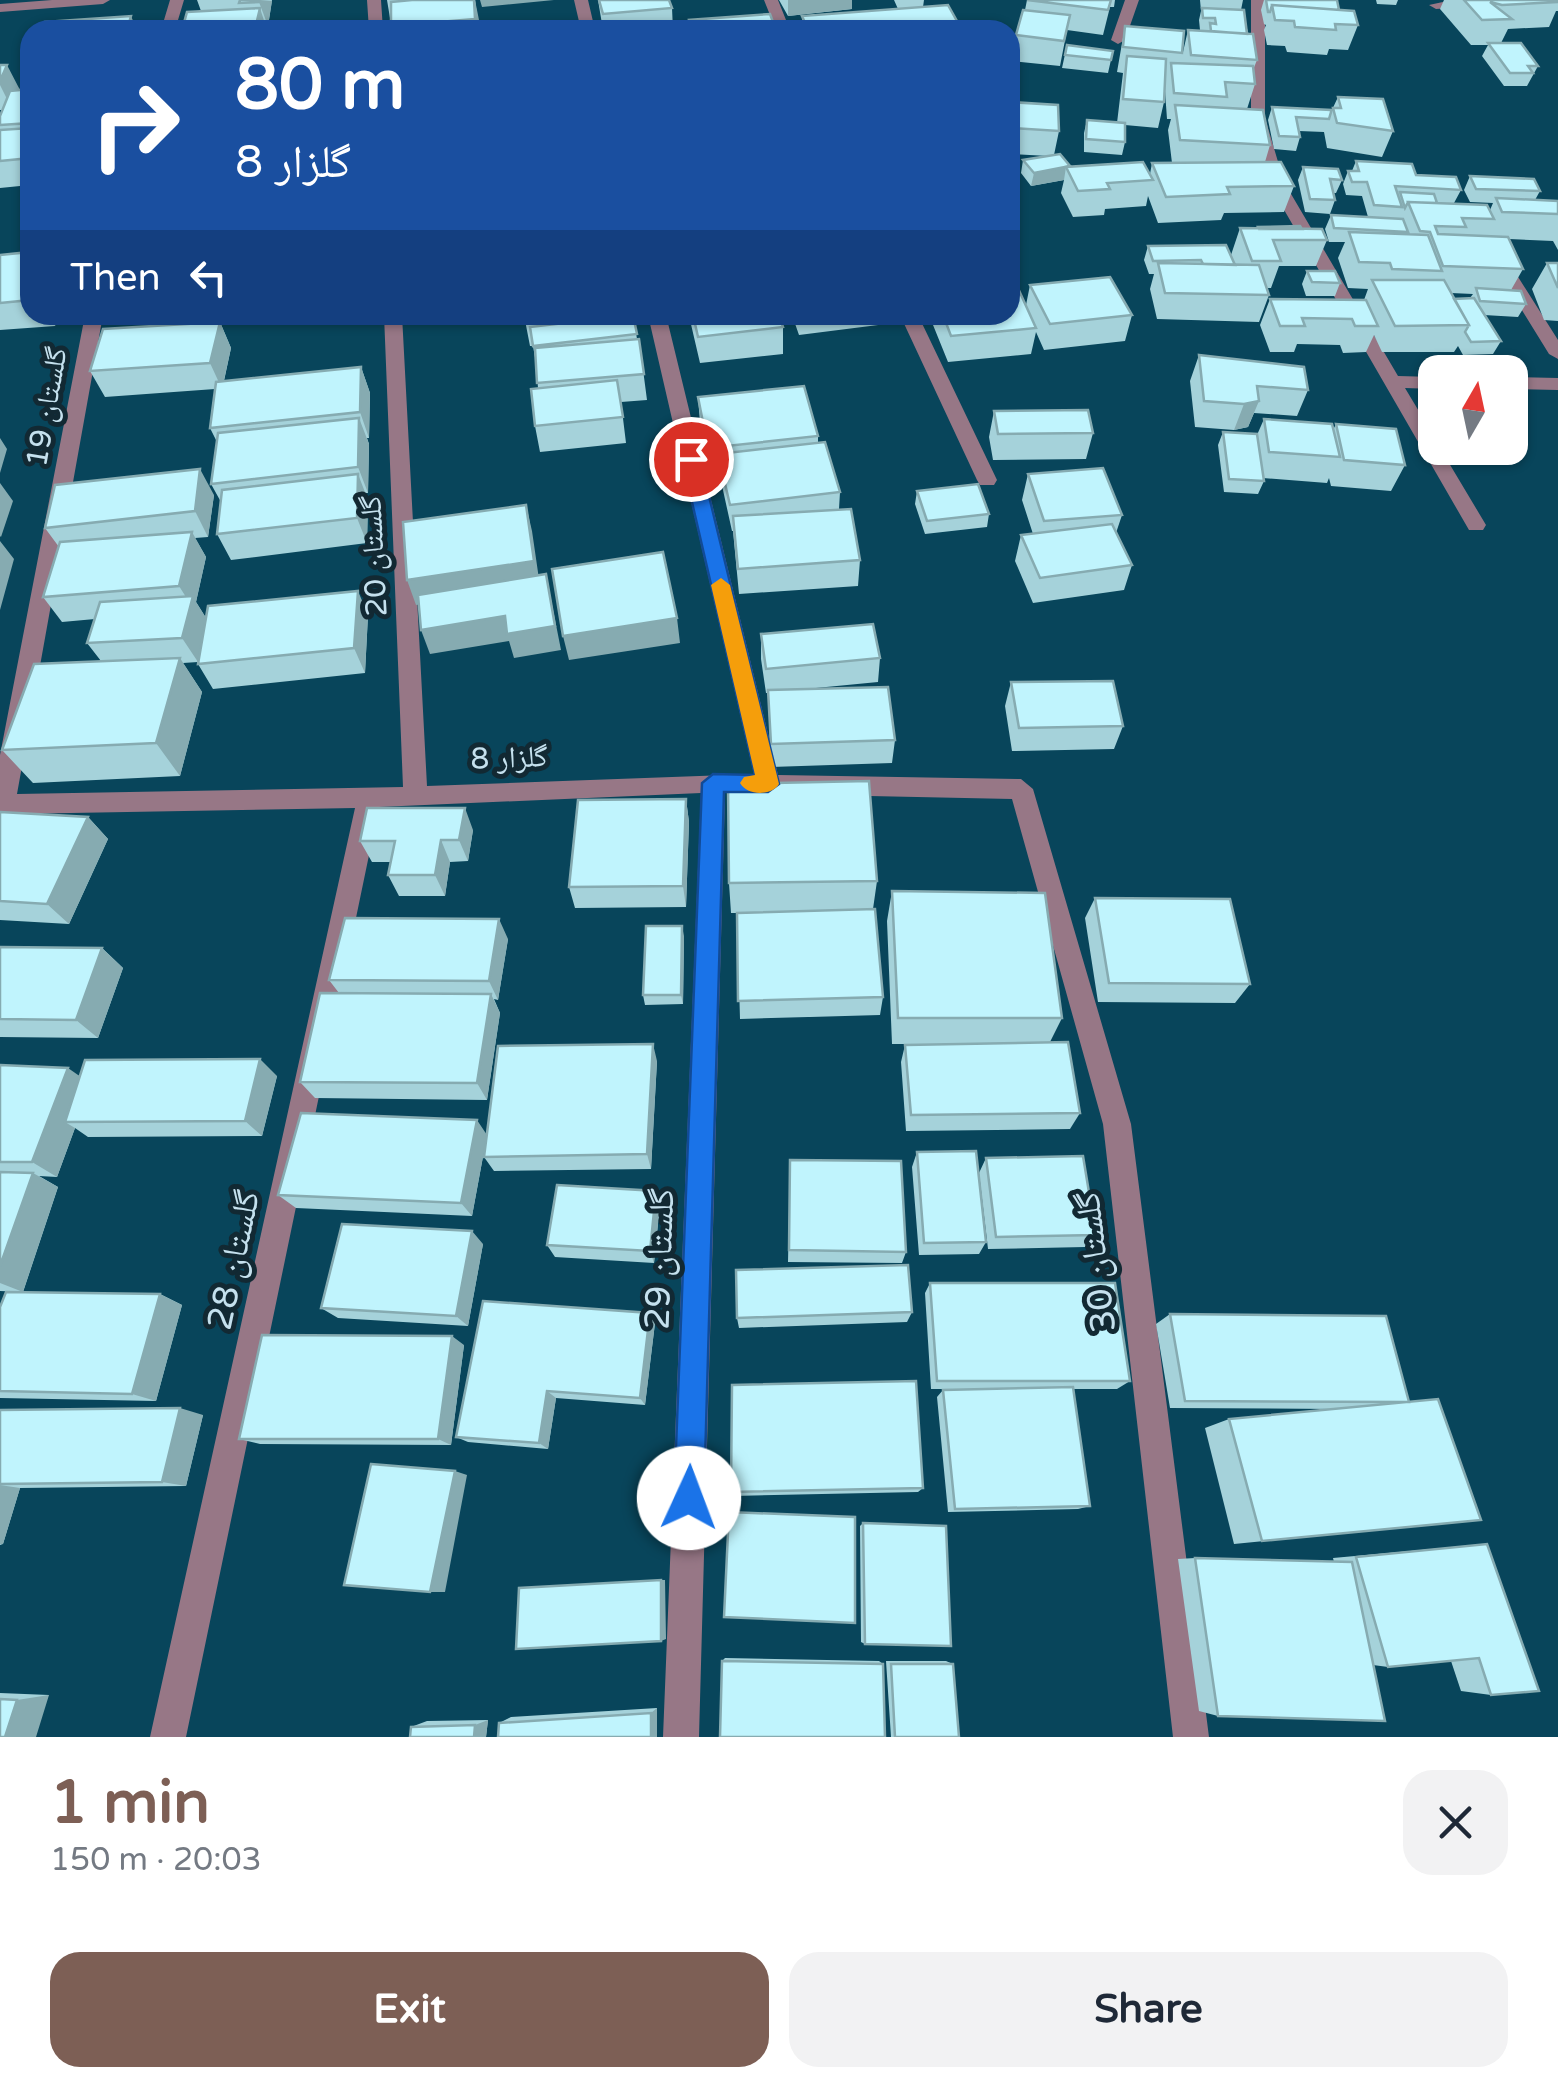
<!DOCTYPE html>
<html lang="en">
<head>
<meta charset="utf-8">
<style>
	:root { --surface:#fff; --page:#f2f2f3; --text:#1f2937; --muted:#747a83; --accent:#7d5f55 }
	body { margin:0; font-family:"Varela Round","Noto Naskh Arabic",sans-serif; background:var(--page); color:var(--text); height:100vh; display:flex; flex-direction:column; font-size:38px; white-space:nowrap }
	* { box-sizing:border-box; margin:0 }
	p { font-size:32px; color:var(--muted) }
	.icon { flex:none; width:55px; height:55px; fill:none; stroke:currentColor; stroke-width:2; stroke-linecap:round; stroke-linejoin:round }
	.map { position:relative; height:1737px; overflow:hidden }
	.panel { display:flex; flex-direction:column; background:var(--surface); flex:1 }
	.panel>* { flex:none }
	.top-card { position:absolute; left:20px; top:20px; width:1000px; height:305px; border-radius:30px; box-shadow:0 2px 8px #0004; background:#1a4fa0; color:#fff; overflow:hidden }
	.needle { width:65px; rotate:9deg }
	.buttons { position:absolute; left:1418px; top:355px; display:grid; gap:20px }
	.buttons a { display:grid; place-items:center; width:110px; height:110px; border-radius:20px; background:var(--surface); box-shadow:0 2px 8px #0004; font-size:50px }
	.pin { position:absolute; display:grid; place-items:center; width:85px; height:85px; color:#fff; margin:-42px; border:5px solid #fff; border-radius:50%; box-shadow:0 2px 10px #0007 }
	.me { position:absolute; width:110px; margin:-55px; rotate:2deg; stroke-linejoin:round; filter:drop-shadow(0 0 8px #0008) }
	.turn { display:flex; align-items:center; gap:35px; height:210px; padding:0 50px; font-size:45px }
	.turn .icon { width:130px; height:130px; stroke-width:2.5 }
	.turn b { display:block; font-size:70px; line-height:85px }
	.then { display:flex; align-items:center; height:95px; padding:0 50px; background:#0003; gap:20px; font-size:38px }
	.round { display:grid; place-items:center; flex:none; width:105px; height:105px; border-radius:30px; background:var(--page) }
	.overview { display:flex; align-items:center; justify-content:space-between; height:170px; padding:0 50px }
	h1 { font-size:60px; font-weight:700; line-height:75px; color:var(--accent) }
	.primary-button { display:flex; gap:20px; margin-top:auto; padding:20px 50px }
	.primary-button a { flex:1; height:115px; border-radius:30px; background:var(--accent); color:#fff; font-size:40px; font-weight:700; line-height:115px; text-align:center }
	.primary-button a+a { background:var(--page); color:var(--text) }
	.map>svg:first-child { display:block }
	.lines { fill:none; stroke-linecap:round; stroke-linejoin:round }
	.minor { fill:#977786; fill-rule:evenodd }
	.wall { fill:#a5d2da; fill-rule:evenodd }
	.shaded-wall { fill:#86abb1 }
	.building { fill:#c0f4fd; stroke:#86abb1; stroke-width:2.5 }
	.route { fill:#1a73e8; stroke:#114b97; stroke-width:2.5 }
	.slow { fill:#f59e0b }
	.labels { text-anchor:middle; dominant-baseline:central; stroke-width:10; stroke-linejoin:round; paint-order:stroke }
	.street-label { font-size:30px; fill:#c5e1ee; stroke:#122933 }
	.near-street-label { font-size:35px; fill:#c5e1ee; stroke:#122933 }
</style>
</head>
<body>
<div class="map">
<svg width="1558" height="1737" viewBox="0 0 1558 1737">
	<rect width="100%" height="100%" fill="#08455b"/>
	<g class="lines">
		<path class="minor" d="M52,0H110L103,4L0,12V4Z
			M170,0H184L175,30H161Z
			M367,0H381L383,30H369Z
			M574,0H588L595,30H581Z
			M764,0H778L790,30H776Z
			M1125,0H1139L1125,40L1118,44L1111,40Z
			M1251,0H1265V118L1284,182L1398,376L1435,377V389L1405,388L1435,438V448H1440L1486,525L1483,530H1469L1268,182L1251,118Z
			M1452,0H1518L1511,4L1436,9L1429,5Z
			M1491,253H1503L1558,340V359L1549,354L1489,257Z
			M85,315H103L17,794L403,787L384,315H402L427,786L754,774L648,315H666L778,775L1021,779L1033,789L1131,1124L1209,1737H1173L1103,1124L1012,799L725,793L699,1737H663L701,793L379,807L186,1737H150L355,808L13,814L9,825L0,828V755Z
			M900,315H918L997,480L994,485H980L977,480Z
			M1510,377L1558,378V390L1510,389Z"/>
	</g>
	<path class="wall" d="M197,0H272L268,26L266,27L267,30H182L201,11Z
		M387,0H475L479,30H392Z
		M598,0H669L672,8L673,30H603Z
		M779,0H852V9L788,16Z
		M894,0H924L923,7L962,30H802V16L898,9Z
		M1027,0H1115L1114,7H1110L1103,35L1067,30L1060,66L1012,61L1016,35L1025,10Z
		M1200,0H1243L1241,10L1257,60L1253,70L1255,84L1247,109L1270,145L1265,162L1294,186L1284,212L1224,213L1221,220L1158,223L1148,196L1146,206L1105,209L1104,215L1073,217L1061,193L1064,180L1031,186L1021,173L1023,160L1048,156L1010,154V102L1059,131L1054,155L1070,167L1150,174L1152,163H1172L1168,130L1171,119H1167L1165,91L1164,102L1158,128L1125,125V142L1122,155L1084,152V133L1087,120L1117,123L1123,73L1117,72L1125,26L1183,52L1188,30H1200L1199,20L1201,11Z
		M1264,0H1337L1339,10L1358,25L1348,50L1329,49L1327,55L1287,52L1285,46L1267,45L1264,30L1266,25L1264,24L1261,10Z
		M1376,0H1398L1396,5L1377,4Z
		M1444,0H1558V11H1556L1549,27L1508,29L1501,43L1538,66L1527,86H1504L1482,56L1488,45H1471L1440,9Z
		M1067,45L1113,51L1108,73L1062,68Z
		M0,65L20,90L30,89V185L0,188V116L2,110H0Z
		M1338,97L1393,131L1382,157L1327,148L1324,132L1299,131L1300,137L1296,151L1274,149L1268,120L1272,107L1331,112Z
		M1356,161L1416,175L1461,190L1454,203H1437L1490,210L1493,203L1470,202L1464,190L1470,176L1540,191L1535,200L1558,201V250L1553,241L1509,239L1523,269L1511,290L1526,304L1518,317L1484,315L1501,341L1493,354L1463,355L1458,346L1454,352H1382L1374,335L1366,352L1343,353L1340,345L1297,344L1294,352H1270L1260,325L1270,299L1364,300L1368,289L1348,288L1338,258L1345,242H1329L1325,229L1331,215L1368,217L1362,196L1346,195L1343,184L1348,171H1352ZM1451,293L1473,294L1470,298L1454,299Z
		M1303,167L1342,180L1336,193H1333L1335,200L1330,214L1305,212L1298,180Z
		M1240,228L1302,229L1327,240L1316,266H1279L1271,288H1266L1269,295L1259,322L1157,319L1150,289L1154,274H1149L1144,260L1148,246L1231,255Z
		M30,252V315H58L55,326L0,330V255Z
		M1547,263H1558V321L1544,320L1532,289Z
		M1307,271L1340,283L1335,296H1306L1302,284Z
		M1030,285L1132,315L1125,341L1044,350L1036,332L1031,354L948,362L931,320V315H1010L1026,305Z
		M524,315H619V316L633,315L637,339H639L647,400L621,402L626,443L540,452L535,426L538,388L536,363L533,346H530Z
		M671,315H779L783,327V354L700,363L690,320L672,321Z
		M792,315H886V324L799,335Z
		M220,322L231,348L224,381L361,367L370,393L369,438H367L369,444L368,493H365L368,500L367,543L231,560L217,534L221,502L211,484L217,442L210,428L215,389L105,397L90,371Z
		M1199,355L1308,390L1297,416L1254,413L1248,427L1234,430L1195,427L1190,381Z
		M698,397L818,436V443L840,492L839,509L860,560L858,586L739,594L733,531H732L719,472L710,473L700,423Z
		M994,411L1093,433L1086,459L993,460L989,437Z
		M1264,419L1333,430L1336,424L1405,465L1391,491L1331,486L1329,478L1327,483L1263,478L1264,481L1258,494L1224,492L1218,445L1223,432L1257,435Z
		M1028,474L1122,515L1116,533L1132,565L1124,590L1033,603L1015,561L1021,535L1033,534L1022,500Z
		M917,491L989,514L987,527L925,534L915,504Z
		M214,495L208,537L195,538L206,557L196,602L206,618L368,615L365,673L213,689L198,664L200,652L198,662L183,663L202,692L180,776L33,783L2,750L101,661L87,643L95,619L62,622L43,597L59,547L45,528Z
		M761,634L880,658L878,682L816,688L895,740L892,763L771,767L768,693H766L761,659Z
		M1011,682L1123,726L1114,749L1012,751L1005,706Z
		M686,799L689,822L686,907L575,908L569,887Z
		M0,812L88,817L108,839L69,924L0,920Z
		M473,830L468,861L450,862L445,896H399L388,875L390,862H372L360,841Z
		M877,881L873,909L883,997L880,1015L740,1019L737,913H731L729,883Z
		M892,891L1062,1018L1050,1042L1080,1113L1070,1129L906,1131L901,1062L905,1045L969,1044H892L887,921Z
		M1095,898L1250,984L1235,1003L1098,1002L1085,918Z
		M684,936L683,1004L645,1005L643,995Z
		M508,939L498,1000L494,999L500,1013L487,1100L315,1098L300,1082L339,993L329,980Z
		M0,947L102,948L123,968L98,1038L0,1037Z
		M657,1061L651,1169L494,1171L484,1157Z
		M0,1065L80,1076H277L262,1136L88,1137L75,1128L57,1177L39,1176L58,1187L23,1292L0,1291Z
		M487,1135L472,1216L296,1208L278,1195Z
		M917,1152L986,1242L979,1254L919,1255L912,1167Z
		M986,1158L1096,1235L1085,1247L988,1249L979,1173Z
		M790,1160L906,1252L902,1263L788,1262Z
		M660,1204L654,1263L555,1257L547,1245Z
		M483,1244L468,1326L338,1318L321,1308Z
		M930,1283L1130,1381L1117,1389H1073L1090,1506L1078,1509L948,1512L937,1397L943,1390L1000,1389H931L925,1293Z
		M160,1294L182,1305L156,1401L0,1398V1307Z
		M912,1312L907,1322L739,1328L737,1318Z
		M650,1313L655,1323L645,1405L556,1398L548,1449L468,1442L456,1437Z
		M1170,1314L1409,1402L1481,1520L1234,1544L1205,1428L1229,1419L1335,1409L1170,1408L1156,1324Z
		M464,1345L451,1445L260,1444L239,1439Z
		M0,1410L203,1415L186,1486L20,1488L3,1544L0,1545Z
		M923,1488L918,1492L733,1496L731,1492Z
		M863,1523L865,1644L861,1642L860,1526Z
		M1487,1544L1491,1695L1461,1691L1451,1661L1388,1667L1373,1665L1218,1716L1199,1711L1178,1559L1195,1558L1334,1562L1333,1558Z
		M725,1658L879,1661L883,1664L722,1661Z
		M886,1661H946L953,1664L959,1737H891Z
		M0,1693L49,1695L0,1737Z
		M657,1708V1737L499,1723L511,1717Z
		M488,1720L486,1737H410L411,1727L427,1721Z"/>
	<path class="shaded-wall" d="M260,0L272,1L268,26L259,2Z
		M475,0L479,20V30H478L475,19Z
		M480,0H554L482,7Z
		M788,0H852V9L788,16Z
		M260,8L267,30H258L256,25Z
		M131,16L137,30H127Z
		M7,65L20,90L12,109L0,85V81Z
		M1066,167L1064,180L1031,186L1034,173Z
		M49,315H58L55,326Z
		M220,322L231,348L222,389L210,363Z
		M361,367L370,393L369,438L360,412Z
		M1259,401L1248,427L1234,430L1244,404Z
		M359,418L369,444L368,493L358,467Z
		M0,438L7,449L0,473Z
		M200,469L214,495L208,537L195,511Z
		M358,474L368,500L367,543L357,518Z
		M0,483L13,501L1,537L0,536Z
		M526,505L532,531L540,586L416,605L407,580Z
		M192,532L206,557L196,602L208,621L198,662L182,638L191,605L179,586Z
		M0,541L14,559L0,610Z
		M546,574L561,650L514,658L509,641L430,654L421,630Z
		M358,591L368,615L365,673L354,648Z
		M677,618L680,643L569,660L563,636Z
		M180,658L202,692L180,776L156,743Z
		M686,799L689,822L686,907L683,886Z
		M465,808L473,830L468,861L459,840Z
		M88,817L108,839L69,924L47,904Z
		M441,840L450,862L445,896L435,875Z
		M499,919L508,939L498,1000L489,981Z
		M682,926L684,936L683,1004L681,995Z
		M102,948L123,968L98,1038L76,1020Z
		M491,994L500,1013L487,1100L477,1083Z
		M653,1044L657,1061L651,1169L647,1154Z
		M260,1059L277,1076L262,1136L245,1121Z
		M68,1068L91,1084L65,1122L75,1128L57,1177L32,1162Z
		M477,1120L487,1135L472,1216L461,1203Z
		M33,1173L58,1187L23,1292L0,1283V1266Z
		M656,1191L660,1204L654,1263L650,1251Z
		M472,1231L483,1244L468,1326L456,1316Z
		M160,1294L182,1305L156,1401L132,1394Z
		M650,1313L655,1323L645,1405L640,1398Z
		M452,1336L464,1345L451,1445L438,1439Z
		M547,1391L556,1398L548,1449L539,1443Z
		M180,1408L203,1415L186,1486L162,1482Z
		M455,1471L467,1475L445,1592H430Z
		M0,1485L20,1488L3,1544H0Z
		M661,1580H665L666,1639L661,1641Z
		M49,1695L36,1737H5L17,1700Z
		M657,1708V1737H651V1713Z
		M488,1720L486,1737H474L475,1725Z"/>
	<path class="building" d="M240,0H260L259,2L239,3Z
		M412,0H474L475,19L391,26V2Z
		M599,0H669L672,8L603,14Z
		M1027,0H1111L1108,10Z
		M1266,0H1337L1339,10L1272,5L1270,12H1268Z
		M1464,0H1558V2L1502,5L1490,2L1512,19L1482,20Z
		M948,5L962,30H808L802,16Z
		M1272,5L1354,11L1358,25L1335,24L1336,30L1295,27L1294,21L1275,20Z
		M260,8L256,25L182,30L187,12Z
		M1202,8L1244,10L1247,34L1211,31L1210,23L1216,24L1215,18H1203Z
		M1023,10L1070,15L1064,41L1016,35Z
		M770,14L776,30H692L689,20Z
		M131,16L127,30H43L45,22Z
		M1125,26L1184,31L1182,53L1123,47Z
		M1188,30L1253,34L1257,60L1191,55Z
		M1488,43H1521L1538,66H1528L1533,73H1510Z
		M1067,45L1113,51L1111,60L1065,55Z
		M1127,56L1166,59L1164,102L1123,99Z
		M1171,63L1253,66L1255,84L1225,82L1227,97L1174,93Z
		M0,65H7L0,81Z
		M30,89V123L0,125V116L10,91Z
		M1338,97L1383,99L1393,131L1337,123L1333,108H1341Z
		M1010,102L1058,105L1059,131L1010,128Z
		M1175,105L1263,110L1270,145L1180,140Z
		M1272,107L1331,110V112L1329,119L1296,117L1300,137L1279,136Z
		M1087,120L1125,123V142L1086,139Z
		M30,128V158L0,161V130Z
		M1060,154L1070,166L1034,173L1023,160Z
		M1356,161L1412,164L1416,175L1456,177L1461,190L1395,186L1402,207L1374,205L1367,182H1352L1348,171H1359Z
		M1143,162L1153,180L1107,183L1110,189L1078,191L1066,167Z
		M1281,162L1294,186L1227,187L1230,194L1166,197L1152,163Z
		M1303,167L1338,169L1342,180L1330,179L1335,200L1310,199Z
		M1470,176L1534,179L1540,191L1476,189Z
		M1400,192L1434,194L1437,203L1408,202L1405,208Z
		M1496,198L1558,201V214L1502,212Z
		M1408,202L1487,205L1494,219L1462,218L1466,227L1435,226L1438,234L1508,237L1523,269L1443,266L1430,232L1420,231Z
		M1331,215L1403,219L1408,232L1334,228Z
		M1300,226L1302,229H1259L1258,227Z
		M1240,228L1322,229L1327,240H1273L1281,261H1252Z
		M1349,232L1428,235L1442,271L1392,269L1390,263L1359,262Z
		M1226,245L1235,265L1203,264L1201,260L1153,261L1148,246Z
		M30,252V300L0,303V255Z
		M1158,263L1259,265L1269,295L1165,293Z
		M1547,263H1558V288Z
		M1307,271H1335L1340,283L1312,282Z
		M1110,277L1132,315L1050,324L1030,285Z
		M1372,280H1444L1469,325L1395,326Z
		M1017,286L1036,328L951,336L943,315H1010V287Z
		M1476,288L1521,291L1526,304L1480,301Z
		M1474,298L1501,341L1471,342L1465,332L1469,325L1454,299Z
		M1270,299L1366,300L1378,326H1355L1352,319L1302,318L1305,326H1280Z
		M524,315H572L525,320Z
		M633,315L637,334L533,346L530,327Z
		M693,315H779L783,327L698,337Z
		M220,322L210,363L90,371L103,329Z
		M639,339L644,374L537,383L535,348Z
		M1199,355L1304,367L1308,390L1257,386L1259,401L1244,404L1204,401Z
		M361,367L360,412L210,428L216,382Z
		M617,380L623,417L535,426L531,389Z
		M804,386L818,436L708,448L698,397Z
		M1088,410L1093,433L998,434L994,411Z
		M359,418L358,467L211,484L218,433Z
		M1264,419L1332,424L1340,457L1269,452Z
		M1336,424L1396,429L1405,465L1344,460Z
		M1223,432L1257,434L1264,481L1229,479Z
		M825,442L840,492L730,505L718,454Z
		M1103,468L1122,515L1044,521L1028,474Z
		M200,469L195,511L45,528L55,485Z
		M358,474L357,518L217,534L222,490Z
		M978,484L989,514L927,521L917,491Z
		M526,505L534,561L407,580L403,522Z
		M851,509L860,560L738,569L733,516Z
		M1112,524L1132,565L1040,578L1021,535Z
		M192,532L179,586L43,597L60,542Z
		M663,552L677,618L563,636L552,569Z
		M546,574L555,626L507,634L505,616L421,630L418,595Z
		M358,591L354,648L198,664L208,606Z
		M193,596L182,638L87,643L100,602Z
		M873,624L880,658L766,669L761,634Z
		M180,658L156,743L2,750L34,664Z
		M1113,681L1123,726L1019,728L1011,682Z
		M888,687L895,740L771,744L768,690Z
		M869,781L877,881L729,883L728,784Z
		M686,799L683,886L569,887L578,800Z
		M367,808H465L459,840H441L435,875H388L395,841H360Z
		M0,812L88,817L47,904L0,901Z
		M892,891L1045,893L1062,1018H898Z
		M1095,898L1230,899L1250,984L1109,983Z
		M875,909L883,997L738,1001L737,913Z
		M345,918L499,919L489,981L329,980Z
		M646,926H682L681,995H643Z
		M0,947L102,948L76,1020L0,1019Z
		M320,993L491,994L477,1083L300,1082Z
		M1068,1042L1080,1113L911,1115L905,1045Z
		M653,1044L647,1154L484,1157L498,1046Z
		M260,1059L245,1121L65,1122L85,1060Z
		M0,1065L68,1068L32,1162H0Z
		M301,1113L477,1120L461,1203L278,1195Z
		M976,1151L986,1242L924,1243L917,1152Z
		M1083,1156L1096,1235L996,1237L986,1158Z
		M790,1160L901,1161L906,1252L789,1250Z
		M0,1172L33,1173L0,1266Z
		M557,1185L656,1191L650,1251L547,1245Z
		M342,1224L472,1231L456,1316L321,1308Z
		M908,1265L912,1312L737,1318L736,1270Z
		M930,1283H1115L1130,1381H937Z
		M6,1292L160,1294L132,1394L0,1391V1307Z
		M483,1301L650,1313L640,1398L547,1391L539,1443L456,1437Z
		M1170,1314L1386,1316L1409,1402L1185,1401Z
		M262,1335L452,1336L438,1439H239Z
		M916,1381L923,1488L731,1492L732,1385Z
		M1073,1387L1090,1506L955,1509L943,1390Z
		M1438,1399L1481,1520L1262,1541L1229,1419Z
		M180,1408L162,1482L0,1484V1410Z
		M371,1464L455,1471L430,1592L344,1585Z
		M729,1512L855,1517V1623L724,1617Z
		M863,1523L946,1526L951,1646L865,1644Z
		M1487,1544L1539,1691L1491,1695L1479,1658L1388,1667L1356,1557Z
		M1195,1558L1352,1562L1385,1721L1218,1716Z
		M661,1580V1641L516,1649L519,1588Z
		M722,1661L883,1664L885,1737H720Z
		M891,1664H953L959,1737H895Z
		M0,1699L17,1700L5,1737H0Z
		M651,1713V1737H498L499,1723Z
		M475,1725L474,1737H410L411,1727Z"/>
	<path class="route" d="M691,453L700,459L779,784L768,792H724L704,1498L700,1509L689,1514L678,1509L674,1498L702,783L713,774L755,775L682,459Z"/>
	<path class="slow" d="M721,578L730,585L779,784C772,796 747,796 740,783L744,777L755,775L711,585Z"/>
	<g class="labels">
		<g class="street-label">
			<text transform="translate(47 407) rotate(-80)">گلستان 19</text>
			<text transform="translate(374 556) rotate(-93)">گلستان 20</text>
			<text transform="translate(509 758) rotate(-2)">گلزار 8</text>
		</g>
		<g class="near-street-label">
			<text transform="translate(660 1259) rotate(-88)">گلستان 29</text>
			<text transform="translate(234 1260) rotate(-78)">گلستان 28</text>
			<text transform="translate(1096 1262) rotate(-97)">گلستان 30</text>
		</g>
	</g>
</svg>
<div class="buttons">
<a><svg class="needle" viewBox="-14 -14 28 28"><path d="M0-13l5 13h-10z" fill="#e53935"/><path d="M0 13l5-13h-10z" fill="#747a83"/></svg></a>
</div>
<div class="pin" style="left:691px;top:459px;background:#d93025"><svg class="icon" aria-label="arrive" viewBox="0 0 24 24"><path d="M6 21V4h12l-3 4 3 4H6"/></svg></div>
<svg class="me" style="left:689px;top:1498px" viewBox="-20 -20 40 40"><circle r="19" fill="#fff"/><path d="M0-13L10 11 0 6-10 11z" fill="#1a73e8"/></svg>
<div class="top-card">
<div class="turn"><svg class="icon" aria-label="right" viewBox="0 0 24 24"><path d="M7 20v-9h11M14 6l5 5-5 5"/></svg><div><b>80 m</b>گلزار 8</div></div>
<div class="then">Then<svg class="icon" aria-label="left" viewBox="0 0 24 24"><path d="M17 20v-9H6M10 6l-5 5 5 5"/></svg></div>
</div>
</div>
<section class="panel">
<div class="overview"><div><h1>1 min</h1><p>150 m · 20:03</p></div><a class="round"><svg class="icon" aria-label="close" viewBox="0 0 24 24"><path d="M6 6l12 12M18 6L6 18"/></svg></a></div>
<div class="primary-button"><a>Exit</a><a>Share</a></div>
</section>
</body>
</html>
